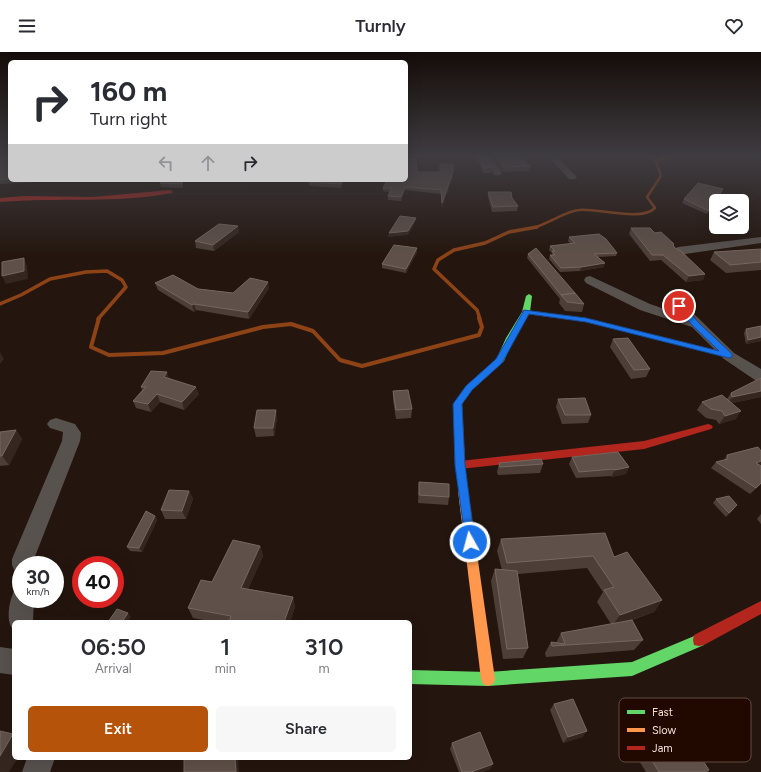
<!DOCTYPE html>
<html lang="en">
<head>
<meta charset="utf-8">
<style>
	:root { --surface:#fff; --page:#f7f7f7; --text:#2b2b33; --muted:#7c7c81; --accent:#b45309 }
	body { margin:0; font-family:Figtree,sans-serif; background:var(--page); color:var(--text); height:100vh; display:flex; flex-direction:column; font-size:15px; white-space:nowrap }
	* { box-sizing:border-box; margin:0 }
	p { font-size:13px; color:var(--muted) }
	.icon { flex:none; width:22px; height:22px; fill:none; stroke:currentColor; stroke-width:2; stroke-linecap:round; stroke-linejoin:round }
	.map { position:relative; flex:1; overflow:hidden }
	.panel { position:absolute; left:12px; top:568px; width:400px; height:140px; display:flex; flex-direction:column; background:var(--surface); border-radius:6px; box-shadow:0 4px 16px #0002 }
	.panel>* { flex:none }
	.banner { position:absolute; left:8px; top:8px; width:400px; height:122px; border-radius:6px; box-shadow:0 4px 16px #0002; background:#fff; color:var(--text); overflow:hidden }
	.controls { position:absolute; left:709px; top:142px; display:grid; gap:8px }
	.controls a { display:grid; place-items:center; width:40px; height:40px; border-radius:6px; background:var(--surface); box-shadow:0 4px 16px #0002; font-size:20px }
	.speed { position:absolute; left:12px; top:504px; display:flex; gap:8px; font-size:20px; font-weight:700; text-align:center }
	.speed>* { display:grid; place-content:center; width:52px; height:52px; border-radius:50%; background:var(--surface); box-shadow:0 4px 16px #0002; line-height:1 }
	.speed small { font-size:10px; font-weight:400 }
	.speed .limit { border:6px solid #d22; background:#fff; color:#111 }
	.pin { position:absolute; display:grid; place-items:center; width:34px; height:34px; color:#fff; margin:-17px; border:2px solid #fff; border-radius:50%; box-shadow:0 1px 4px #0007 }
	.me { position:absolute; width:44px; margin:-22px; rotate:353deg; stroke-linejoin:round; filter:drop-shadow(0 0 3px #0008) }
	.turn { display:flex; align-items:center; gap:14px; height:84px; padding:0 16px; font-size:18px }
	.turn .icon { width:52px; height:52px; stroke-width:2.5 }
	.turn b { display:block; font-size:28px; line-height:34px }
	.lanes { display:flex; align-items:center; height:38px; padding:0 16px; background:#0003; justify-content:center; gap:20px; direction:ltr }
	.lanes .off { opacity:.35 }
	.eta { display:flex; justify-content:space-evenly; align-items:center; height:68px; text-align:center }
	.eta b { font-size:24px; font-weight:600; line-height:28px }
	.action { display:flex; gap:8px; margin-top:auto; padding:8px 16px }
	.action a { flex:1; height:46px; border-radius:6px; background:var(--accent); color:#fff; font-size:16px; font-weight:600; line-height:46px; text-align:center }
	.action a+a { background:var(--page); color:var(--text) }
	header { display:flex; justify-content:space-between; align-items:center; height:52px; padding:0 16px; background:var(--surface); font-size:18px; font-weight:600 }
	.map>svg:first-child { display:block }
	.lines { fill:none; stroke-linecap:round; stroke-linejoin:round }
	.stream-far2 { stroke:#8e4317; stroke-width:2.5 }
	.stream-far1 { stroke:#8e4317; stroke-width:3.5 }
	.stream { stroke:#8e4317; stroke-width:4 }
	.street { fill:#58524f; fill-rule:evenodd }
	.fast { fill:#63d668; fill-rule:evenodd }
	.slow { fill:#ff974d; fill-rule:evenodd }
	.jam { fill:#b3261e; fill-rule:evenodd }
	.wall { fill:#4d3f38 }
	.shaded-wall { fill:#352720 }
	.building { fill:#5f5149; stroke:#766760 }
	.route { fill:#1a73e8; stroke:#114b97 }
	.key { fill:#220900; stroke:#614a41; stroke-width:1 }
	.key-label { font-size:11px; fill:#f5e1d8 }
</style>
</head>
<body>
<header><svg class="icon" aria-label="menu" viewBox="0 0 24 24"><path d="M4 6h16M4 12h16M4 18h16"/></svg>Turnly<svg class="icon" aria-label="heart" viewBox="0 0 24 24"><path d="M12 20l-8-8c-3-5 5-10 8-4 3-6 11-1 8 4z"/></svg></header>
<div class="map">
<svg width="761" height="720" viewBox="0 0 761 720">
	<rect width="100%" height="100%" fill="#24160e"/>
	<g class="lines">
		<path class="stream-far2" d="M532,176C547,173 565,159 579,158C598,156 641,170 655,156L647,145L661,124L656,109L668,104"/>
		<path class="stream-far1" d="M0,252L21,243L50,227L86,220L107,219L122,228L126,235L98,267
			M480,267L477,258L434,217L438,208L454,198L485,191L509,180L537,175"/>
		<path class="stream" d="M99,266L91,295L109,303L163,301L263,275L291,272L313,279L340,308L362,314L479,283L482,275L479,266"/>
		<path class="street" d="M484,104H492L502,121L500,123H494Z
			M548,104H556L577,125L575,127H569Z
			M761,185V191L678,203L674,201L672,199L674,197L678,195Z
			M590,224L650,252L679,262L665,245L667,242H677L691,259L734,301L761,317V329L755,328L724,307L692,275L640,258L586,231L584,228L586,225Z
			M56,366L75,372L81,381L80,389L34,507V513H21V522L15,520L12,513V507L62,389L63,380L50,376L47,372L50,368Z
			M21,536V547H34L33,570H14V579C5,570 9,550 14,539Z
			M0,595L14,597V623L0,621Z
			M27,706H55L50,720H22Z"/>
		<path class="fast" d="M529,242L532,244L530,260L514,286L504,309L472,338L462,352L465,413L468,439L467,442L463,443L459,442L455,413L454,352L466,334L496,308L506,286L522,260L526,244Z
			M699,582L704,583L705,588L704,593L632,624L488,634L410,632V618L488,620L632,610Z"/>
		<path class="slow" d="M463,435L467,436L468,439L495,627L493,632L488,634L483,632L481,627L458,439L459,436Z"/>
		<path class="jam" d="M170,138L173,140L172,141C115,152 57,145 0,150V146L24,144L93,145Z
			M523,258L586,266L732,302L733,304L729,306L586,270L526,262L522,260Z
			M708,372L711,373L713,375L711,377L644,397L460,417L456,416L455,413L456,410L460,409L644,389Z
			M761,549V562L704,593L699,594L694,593L693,588L694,583Z"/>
	</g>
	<path class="wall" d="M0,104H10V128H53L52,129L0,132Z
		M476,104H486L492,115L491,121H483Z
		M494,104H521L530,114L529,119L503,120Z
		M440,112L453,124L442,155L441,142L405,138L401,149L388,148V144L390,140L383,139V136L417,120H440Z
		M183,128V136L161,135L160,131Z
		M344,128L341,136L309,134V130Z
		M723,137L721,141L707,162L682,151L684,147Z
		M488,140L512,146L518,154L517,159L492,160L488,145Z
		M631,176L655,181L673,194L675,196L705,222L703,228L686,230L661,208L650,209L629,182Z
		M239,180L214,199L196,196L195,189Z
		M569,185L617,201L616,204L598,205L604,215L580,219L560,220L549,207L550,203H552V201L549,198L550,194L571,192L568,189Z
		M417,196V200L406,221L382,216V212Z
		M761,197V218L726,221L710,208L714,200Z
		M528,202L575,241L584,252L582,260L565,259L559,251L560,247L527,206Z
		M155,231L233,241L269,236L249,267L196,258L194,260L158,238Z
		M761,274V289L746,292L744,281L746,277Z
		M613,287L650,317L646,325L631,327L610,295Z
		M761,326V345L732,351L736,367L719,372L716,368L706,366L697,358L702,350L727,347L731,341Z
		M170,327L199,342L184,358L160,350L151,360L136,356L133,349L142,338L141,335Z
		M393,339L412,357L411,366L396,367L393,348Z
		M558,347L591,363L588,371L562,372L556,355Z
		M277,366L274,384L256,385L254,376Z
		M16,378L22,387L9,413L0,414V380Z
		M761,399V432L750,442L711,416L716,410L724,408L727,403Z
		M572,405L629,415L626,422L611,425V424L576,426L569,412Z
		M499,411L543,412L540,421L498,423L497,420Z
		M419,430L449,445L448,453L418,451Z
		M189,439L193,447L186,467H165L161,458Z
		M716,447L734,457L726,465L713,451Z
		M761,462V472L757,467Z
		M155,464L157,468L142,500L130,499L127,495Z
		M501,487L614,505L662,548L654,560L632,568L643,588L634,598L546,605L545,601L551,590L556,591L561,581L611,572L597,550L603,540L587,516L518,522L528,596L523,606L503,607L491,529L495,517L502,518L497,499Z
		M260,494L263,504L248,537L293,545L295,555L290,570H214L193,566L188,556L212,530Z
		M554,652L587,679L582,685L563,691L550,658Z
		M639,688L706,720H646L631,696Z
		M452,691L493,712L490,717L482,720H459L450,697Z"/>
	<path class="shaded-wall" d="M453,120V124L442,155V151Z
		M343,128H344L341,136V132Z
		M405,135V138L401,149V145Z
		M416,166L415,170L408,183L388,185L389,181Z
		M238,174L239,180L214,199L213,193Z
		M417,196V200L406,221V217Z
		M24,206L27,214L28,227L6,232L2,224Z
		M605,211L604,215L580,219L581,215Z
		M705,222L703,228L686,230L689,224Z
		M268,230L269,236L249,267L248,260Z
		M194,252L196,258L194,260L192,253Z
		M761,285V289L746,292L748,288Z
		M0,300L4,307L0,312Z
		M167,320L170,328L164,325Z
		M196,335L199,342L184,358L182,350Z
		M761,339V345L728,352L732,345Z
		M157,342L160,350L151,360L148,352Z
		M276,358L277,366L274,384L273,376Z
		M741,359L736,367L719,372L725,364Z
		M16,378L22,387L9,413L2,404Z
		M761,409V415L756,411Z
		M629,415L626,422L611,425L615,418Z
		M189,439L193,447L186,467L182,459Z
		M737,453L734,457L726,465L729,461Z
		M155,464L157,468L142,500L139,496Z
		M260,494L263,504L244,546L241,536Z
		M293,545L295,555L290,570H284Z
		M662,548L654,560L612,574L620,563Z
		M128,561L131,565L127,570H122Z
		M587,679L582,685L563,691L568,685Z
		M13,682L14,683V706H18L9,720H0V704Z
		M235,706H238L239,720H236Z
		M493,712L490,717L482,720H471Z"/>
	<path class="building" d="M0,104H10V127L0,128Z
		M479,104H486L492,115L483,116Z
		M497,104H521L530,114L504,115Z
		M406,107H416L417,120H440V112H453V120L442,151L441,138L405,135L401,145L388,144L392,136H383L387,128H406Z
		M161,128H182V132L160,131Z
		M309,128H343L341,132L309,130Z
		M698,131L723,137L709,159L684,147Z
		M488,140H511L512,146L518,154L493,155Z
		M400,164L416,166L408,179L389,181Z
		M219,172L238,174L213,193L195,189Z
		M631,176H650L655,181L661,180L674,192L673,193L675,196L681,199L705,222L689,224L663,203H652Z
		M599,182L606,187L617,201L594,202L605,211L581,215L561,216L550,203H555L552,199H555L550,194L575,191L569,185Z
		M394,193L417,196L406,217L382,212Z
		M536,196L575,241L561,243L528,202Z
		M761,197V210L730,213L714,200Z
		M24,206V219L2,224V210Z
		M173,223L198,237L233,241L250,226L268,230L248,260L194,252L192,253L155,231Z
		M575,241L584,252L567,250L561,243Z
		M761,274V285L748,288L746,277Z
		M628,286L650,317L634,318L613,287Z
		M151,319L167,320L164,325L196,335L182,350L157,342L148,352L133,349L146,335H141Z
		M761,326V339L732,345L731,341Z
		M408,338L412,357L396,358L393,339Z
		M722,343L741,359L725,364L722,359L711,357L702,350Z
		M585,346L591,363H565L558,347Z
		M257,358H276L273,376H254Z
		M16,378L2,404H0V380Z
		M758,395L761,399V409L756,411L761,414V431L756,436L716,410L728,407L727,403Z
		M618,400L629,415L615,418L614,417L579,420L572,405Z
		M541,407L543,412L500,415L499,411Z
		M419,430L449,432V445L419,443Z
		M169,438L189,439L182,459L161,458Z
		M729,444L737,453L729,461L716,447Z
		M146,459L155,464L139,496L127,495Z
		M605,481L614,505L627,500L662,548L620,563L604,538L614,535L593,504L507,511L501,487Z
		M233,488L260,494L241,536L293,545L284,570H229L231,564L188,556L201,528L212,530Z
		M495,517L517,519L528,596L507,597Z
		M117,557L128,561L122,570H108Z
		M632,568L643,588L552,594L551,590L565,592L561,581Z
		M573,647L587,679L568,685L554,652Z
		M680,673L709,718L706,720H659L639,688Z
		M0,679L13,682L0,704Z
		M480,680L493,712L471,720H462L452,691Z
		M184,706H235L236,720H184Z"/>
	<linearGradient id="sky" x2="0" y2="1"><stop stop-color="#140c08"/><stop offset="0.51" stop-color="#3f3c41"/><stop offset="1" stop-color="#3f3c41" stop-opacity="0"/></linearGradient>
	<rect width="761" height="204" fill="url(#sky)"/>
	<path class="route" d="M676,252H682L699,271L732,302V305L729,306L586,270L529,262L502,311L472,338L462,352L465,413L475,490L474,493L470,494L466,493L455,413L453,352L466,334L496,307L524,258L586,266L719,299L693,274L676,255Z"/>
	<rect x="619" y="646" width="132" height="64" rx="6" class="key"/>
	<rect x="627" y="658" width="18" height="4" fill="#63d668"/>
	<rect x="627" y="676" width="18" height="4" fill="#ff974d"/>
	<rect x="627" y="694" width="18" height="4" fill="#b3261e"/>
	<g class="key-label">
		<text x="652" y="664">Fast</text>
		<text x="652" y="682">Slow</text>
		<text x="652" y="700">Jam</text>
	</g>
</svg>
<div class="controls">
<a><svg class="icon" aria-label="layers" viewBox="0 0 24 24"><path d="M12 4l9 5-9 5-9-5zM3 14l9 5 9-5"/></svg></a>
</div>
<div class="speed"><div>30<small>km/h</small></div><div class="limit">40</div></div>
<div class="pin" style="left:679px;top:254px;background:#d93025"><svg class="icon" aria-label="arrive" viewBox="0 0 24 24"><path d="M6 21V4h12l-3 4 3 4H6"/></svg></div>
<svg class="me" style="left:470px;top:490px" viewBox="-20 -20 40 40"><circle r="17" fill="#1a73e8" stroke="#fff" stroke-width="3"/><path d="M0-11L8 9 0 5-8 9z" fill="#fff"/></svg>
<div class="banner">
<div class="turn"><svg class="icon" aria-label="right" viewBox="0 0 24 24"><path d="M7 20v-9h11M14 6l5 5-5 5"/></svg><div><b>160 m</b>Turn right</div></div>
<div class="lanes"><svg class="icon off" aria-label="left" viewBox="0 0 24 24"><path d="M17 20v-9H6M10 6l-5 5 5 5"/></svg><svg class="icon off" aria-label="ahead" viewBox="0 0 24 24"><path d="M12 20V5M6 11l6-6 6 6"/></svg><svg class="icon" aria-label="right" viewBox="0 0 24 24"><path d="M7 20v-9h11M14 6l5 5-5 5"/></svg></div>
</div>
<section class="panel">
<div class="eta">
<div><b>06:50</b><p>Arrival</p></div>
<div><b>1</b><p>min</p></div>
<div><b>310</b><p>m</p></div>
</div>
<div class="action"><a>Exit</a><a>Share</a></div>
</section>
</div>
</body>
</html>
